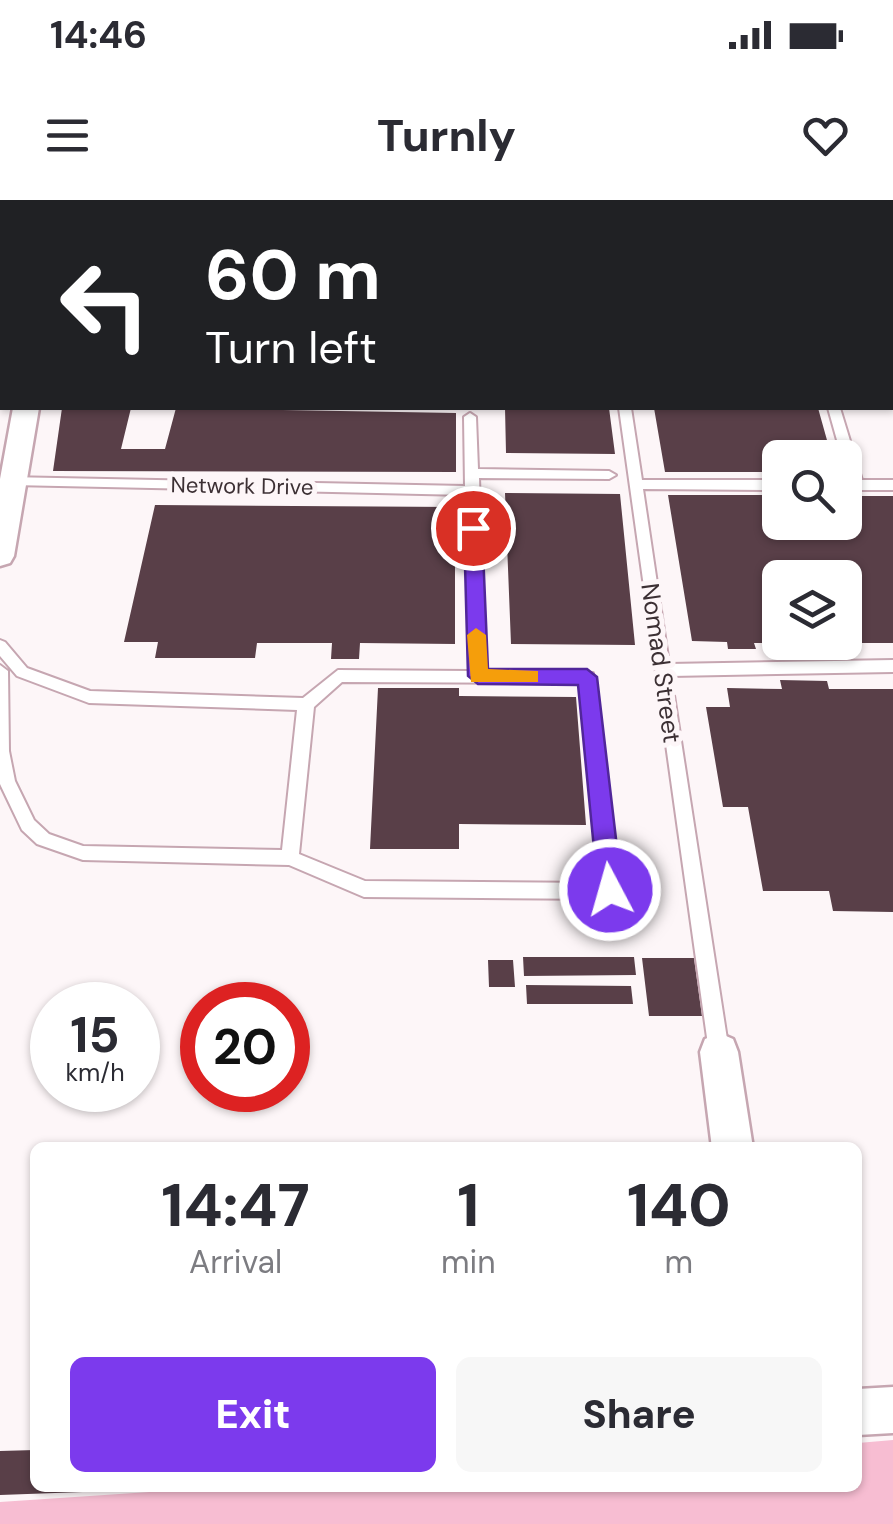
<!DOCTYPE html>
<html lang="en">
<head>
<meta charset="utf-8">
<style>
	:root { --surface:#fff; --page:#f7f7f7; --text:#2b2b33; --muted:#7c7c81; --accent:#7c3aed }
	body { margin:0; font-family:"DM Sans",sans-serif; background:var(--page); color:var(--text); height:100vh; display:flex; flex-direction:column; font-size:38px; white-space:nowrap }
	* { box-sizing:border-box; margin:0 }
	p { font-size:32px; color:var(--muted) }
	.icon { flex:none; width:55px; height:55px; fill:none; stroke:currentColor; stroke-width:2; stroke-linecap:round; stroke-linejoin:round }
	.map { position:relative; flex:1; overflow:hidden }
	.drawer { position:absolute; left:30px; top:942px; width:832px; height:350px; display:flex; flex-direction:column; background:var(--surface); border-radius:15px; box-shadow:0 2px 8px #0004 }
	.drawer>* { flex:none }
	.top-card { position:absolute; left:0px; top:0px; width:895px; height:210px; box-shadow:0 2px 8px #0004; background:#202124; color:#fff; overflow:hidden }
	.buttons { position:absolute; left:762px; top:240px; display:grid; gap:20px }
	.buttons a { display:grid; place-items:center; width:100px; height:100px; border-radius:15px; background:var(--surface); box-shadow:0 2px 8px #0004; font-size:50px }
	.speed { position:absolute; left:30px; top:782px; display:flex; gap:20px; font-size:50px; font-weight:700; text-align:center }
	.speed>* { display:grid; place-content:center; width:130px; height:130px; border-radius:50%; background:var(--surface); box-shadow:0 2px 8px #0004; line-height:1 }
	.speed small { font-size:25px; font-weight:400 }
	.speed .limit { border:15px solid #d22; background:#fff; color:#111 }
	.pin { position:absolute; display:grid; place-items:center; width:85px; height:85px; color:#fff; margin:-42px; border:5px solid #fff; border-radius:50%; box-shadow:0 2px 10px #0007 }
	.me { position:absolute; width:110px; margin:-55px; rotate:354deg; stroke-linejoin:round; filter:drop-shadow(0 0 8px #0008) }
	.turn { display:flex; align-items:center; gap:35px; height:210px; padding:0 40px; font-size:45px }
	.turn .icon { width:130px; height:130px; stroke-width:2.5 }
	.turn b { display:block; font-size:70px; line-height:85px }
	.eta { display:flex; justify-content:space-evenly; align-items:center; height:170px; text-align:center }
	.eta b { font-size:60px; font-weight:800; line-height:70px }
	.primary-button { display:flex; gap:20px; margin-top:auto; padding:20px 40px }
	.primary-button a { flex:1; height:115px; border-radius:15px; background:var(--accent); color:#fff; font-size:40px; font-weight:800; line-height:115px; text-align:center }
	.primary-button a+a { background:var(--page); color:var(--text) }
	.status { display:flex; justify-content:space-between; align-items:center; height:70px; padding:0 50px; background:var(--surface); direction:ltr }
	.status svg { height:28px; fill:currentColor }
	header { display:flex; justify-content:space-between; align-items:center; height:130px; padding:0 40px; background:var(--surface); font-size:45px; font-weight:800 }
	.map>svg:first-child { display:block }
	.green { fill:#f7bdd2 }
	.building { fill:#593f48 }
	.lines { fill:none; stroke-linecap:round; stroke-linejoin:round }
	.service-casing { stroke:#c6a6b1; stroke-width:4 }
	.minor-casing { stroke:#c6a6b1; stroke-width:5 }
	.path { stroke:#9d9396; stroke-width:4; stroke-dasharray:4 5; stroke-linecap:butt }
	.service { fill:#fff; fill-rule:evenodd }
	.minor { fill:#fff; fill-rule:evenodd }
	.route { fill:#7c3aed; stroke:#51269a; stroke-width:2.5 }
	.slow { fill:#f59e0b }
	.labels { text-anchor:middle; dominant-baseline:central; stroke-width:10; stroke-linejoin:round; paint-order:stroke }
	.far-street-label { font-size:22px; fill:#3c3034; stroke:#fdf6f8 }
	.street-label { font-size:25px; fill:#3c3034; stroke:#fdf6f8 }
</style>
</head>
<body>
<div class="status"><b>14:46</b><svg viewBox="0 0 49 12"><path d="M0 12V9h3v3zM5 12V6h3v6zM10 12V3h3v9zM15 12V0h3v12zM26 1h20v11H26zM47 4h2v5h-2z"/></svg></div>
<header><svg class="icon" aria-label="menu" viewBox="0 0 24 24"><path d="M4 6h16M4 12h16M4 18h16"/></svg>Turnly<svg class="icon" aria-label="heart" viewBox="0 0 24 24"><path d="M12 20l-8-8c-3-5 5-10 8-4 3-6 11-1 8 4z"/></svg></header>
<div class="map">
<svg width="893" height="1324" viewBox="0 0 893 1324">
	<rect width="100%" height="100%" fill="#fdf6f8"/>
	<path class="green" d="M893,1240V1324H0V1302L209,1288H858V1243Z"/>
	<path class="building" d="M62,208H131L121,249H165L176,208L456,213V272L53,271Z
		M505,208H609L615,254L506,253Z
		M654,208H818L832,258H780V272H665Z
		M505,293L620,294L635,445L511,444Z
		M668,295H780V322H845V296H893V443H845V378H780V443H754L756,449H728L727,442L692,441Z
		M155,305L455,307V444L360,443L359,459H331L332,443H257L255,458H155L158,442H124Z
		M780,480L827,481L829,489H893V712L833,711L829,691H763L748,607H723L706,507H730L727,488L782,489Z
		M378,488H459V496L576,497L586,625L459,624V649H370Z
		M523,757H634L636,775L524,776Z
		M642,758H694L702,816H649Z
		M488,760H513L515,787H489Z
		M526,785L631,786L633,804H527Z
		M35,1250V1288H110V1291L0,1295V1251Z"/>
	<g class="lines">
		<g class="service-casing">
			<path id="service" d="M619,208H631L642,280H780V290L643,289L669,464L893,460V472L671,476L729,852L726,859L719,861L712,859L709,852Z
				M828,208H840L862,280H893V290H845V280H849L845,258H842Z
				M470,213L476,217L478,269L609,271L616,275L609,279L479,278L486,471L593,473L619,691L616,696L610,699L364,697L289,665L83,660L37,644L22,630L0,584V465L8,471L9,551L15,581L34,620L49,634L83,646L282,650L297,510L89,503L17,476L0,456V440L5,442L27,468L90,491L303,498L338,470L470,471L466,295L12,285L5,280L7,277L465,286L464,217ZM342,482L580,483L600,683L365,681L299,654L314,507Z"/>
		</g>
		<g class="minor-casing">
			<path id="minor" d="M892,7H893V21H892Z
				M13,208H39L14,356L10,363L0,366V279Z
				M719,833L733,839L738,852L753,948H712L700,852L705,839Z
				M893,1187V1233L858,1235V1189Z"/>
		</g>
		<path class="path" d="M443,2L459,0
			M815,2L837,0"/>
		<use href="#service" class="service"/>
		<use href="#minor" class="minor"/>
	</g>
	<path class="route" d="M473,322L482,328L488,469H587L597,477L622,690L618,698H602L598,690L578,485L478,484L468,476L464,328Z"/>
	<path class="slow" d="M476,428L486,435L488,469L538,471V482H471L467,435Z"/>
	<g class="labels">
		<g class="far-street-label">
			<text transform="translate(242 286) rotate(1)">Network Drive</text>
		</g>
		<g class="street-label">
			<text transform="translate(661 463) rotate(82)">Nomad Street</text>
		</g>
	</g>
</svg>
<div class="buttons">
<a><svg class="icon" aria-label="search" viewBox="0 0 24 24"><circle cx="10" cy="10" r="6"/><path d="M15 15l6 6"/></svg></a>
<a><svg class="icon" aria-label="layers" viewBox="0 0 24 24"><path d="M12 4l9 5-9 5-9-5zM3 14l9 5 9-5"/></svg></a>
</div>
<div class="speed"><div>15<small>km/h</small></div><div class="limit">20</div></div>
<div class="pin" style="left:473px;top:328px;background:#d93025"><svg class="icon" aria-label="arrive" viewBox="0 0 24 24"><path d="M6 21V4h12l-3 4 3 4H6"/></svg></div>
<svg class="me" style="left:610px;top:690px" viewBox="-20 -20 40 40"><circle r="17" fill="#7c3aed" stroke="#fff" stroke-width="3"/><path d="M0-11L8 9 0 5-8 9z" fill="#fff"/></svg>
<div class="top-card">
<div class="turn"><svg class="icon" aria-label="left" viewBox="0 0 24 24"><path d="M17 20v-9H6M10 6l-5 5 5 5"/></svg><div><b>60 m</b>Turn left</div></div>
</div>
<section class="drawer">
<div class="eta">
<div><b>14:47</b><p>Arrival</p></div>
<div><b>1</b><p>min</p></div>
<div><b>140</b><p>m</p></div>
</div>
<div class="primary-button"><a>Exit</a><a>Share</a></div>
</section>
</div>
</body>
</html>
